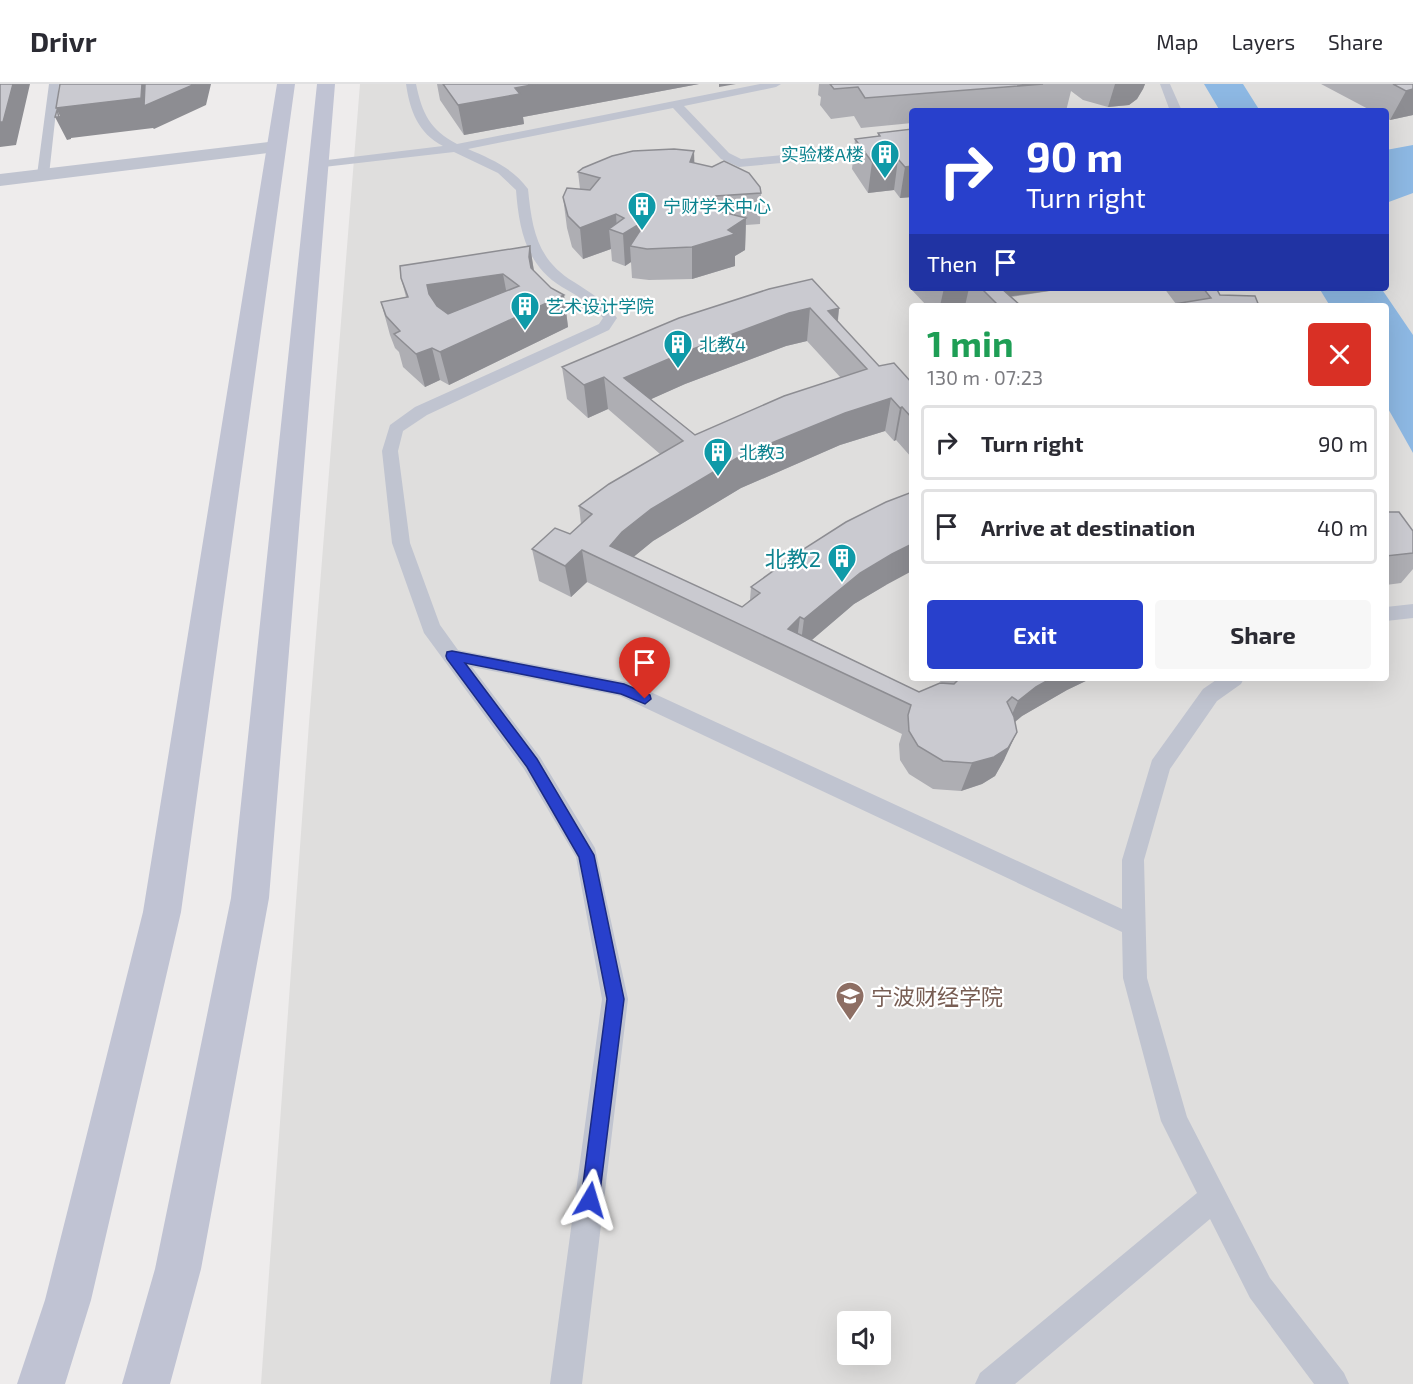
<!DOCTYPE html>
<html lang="en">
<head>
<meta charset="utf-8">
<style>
	:root { --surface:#fff; --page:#f7f7f7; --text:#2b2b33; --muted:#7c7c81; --line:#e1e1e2; --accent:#2840cc }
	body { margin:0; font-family:"Exo 2","Noto Sans SC",sans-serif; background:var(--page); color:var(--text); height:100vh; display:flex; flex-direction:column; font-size:22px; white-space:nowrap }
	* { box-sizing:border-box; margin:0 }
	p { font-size:20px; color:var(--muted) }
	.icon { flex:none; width:33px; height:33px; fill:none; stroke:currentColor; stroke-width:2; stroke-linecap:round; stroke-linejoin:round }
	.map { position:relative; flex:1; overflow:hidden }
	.drawer { position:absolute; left:909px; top:219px; width:480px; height:378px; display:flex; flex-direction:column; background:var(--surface); border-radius:6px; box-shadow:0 6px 24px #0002 }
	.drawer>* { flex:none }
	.top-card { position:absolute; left:909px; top:24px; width:480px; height:183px; border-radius:6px; box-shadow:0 6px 24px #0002; background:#2840cc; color:#fff; overflow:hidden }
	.controls { position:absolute; left:837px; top:1227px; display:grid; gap:12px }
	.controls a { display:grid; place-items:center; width:54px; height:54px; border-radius:6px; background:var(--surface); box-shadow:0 6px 24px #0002; font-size:30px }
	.pin { position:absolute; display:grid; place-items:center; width:51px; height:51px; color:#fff; margin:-62px -26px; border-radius:50% 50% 50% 0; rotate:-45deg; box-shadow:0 0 6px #0007 }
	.pin .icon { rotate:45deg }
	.me { position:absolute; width:66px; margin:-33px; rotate:7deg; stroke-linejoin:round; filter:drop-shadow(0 0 4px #0008) }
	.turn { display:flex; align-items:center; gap:21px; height:126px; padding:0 18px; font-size:27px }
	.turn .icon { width:78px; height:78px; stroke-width:2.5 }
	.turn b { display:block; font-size:42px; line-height:51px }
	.then { display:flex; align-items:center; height:57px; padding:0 18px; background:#0003; gap:12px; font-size:22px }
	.round { display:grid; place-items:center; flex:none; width:63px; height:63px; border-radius:6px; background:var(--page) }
	.head { display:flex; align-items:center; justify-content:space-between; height:102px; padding:0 18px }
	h1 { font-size:36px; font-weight:700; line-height:45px; color:#1e9e55 }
	.action { display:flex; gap:12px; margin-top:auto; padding:12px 18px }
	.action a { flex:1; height:69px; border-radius:6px; background:var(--accent); color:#fff; font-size:24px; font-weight:700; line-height:69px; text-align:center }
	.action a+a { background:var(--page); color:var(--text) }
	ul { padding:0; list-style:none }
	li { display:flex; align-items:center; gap:18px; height:75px; margin:0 12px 9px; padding:0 6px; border:3px solid var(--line); border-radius:6px }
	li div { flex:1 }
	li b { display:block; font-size:22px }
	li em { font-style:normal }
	header { display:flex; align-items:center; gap:36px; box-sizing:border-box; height:84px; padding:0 30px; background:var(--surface); border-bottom:2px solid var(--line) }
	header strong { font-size:28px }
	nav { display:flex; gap:33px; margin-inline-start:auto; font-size:21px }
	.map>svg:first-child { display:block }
	.education { fill:#dfdedd; fill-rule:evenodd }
	.water { fill:#8db8e3 }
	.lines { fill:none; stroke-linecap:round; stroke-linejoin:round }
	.service { fill:#c0c4d0; fill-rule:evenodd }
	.minor { fill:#c0c4d0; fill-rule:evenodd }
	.secondary { fill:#c0c3d3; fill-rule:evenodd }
	.wall { fill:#aeaeb3; fill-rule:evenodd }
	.shaded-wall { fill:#8d8d92 }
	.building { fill:#cacad0; stroke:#8d8d92; stroke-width:1.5; fill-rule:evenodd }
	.route { fill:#2840cc; stroke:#1a2a85; stroke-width:1.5 }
	.labels { text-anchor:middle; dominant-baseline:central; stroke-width:4.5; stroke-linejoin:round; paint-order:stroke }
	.far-culture-label { font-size:18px; fill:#0d838f; stroke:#fff; text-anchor:start }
	.culture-label { font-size:22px; fill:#0d838f; stroke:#fff; text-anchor:end }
	.education-label { font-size:22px; fill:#785e54; stroke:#fff; text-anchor:start }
</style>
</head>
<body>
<header>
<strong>Drivr</strong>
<nav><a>Map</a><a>Layers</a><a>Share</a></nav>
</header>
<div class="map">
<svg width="1413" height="1300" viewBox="0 0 1413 1300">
	<rect width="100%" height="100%" fill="#eeecec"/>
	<path class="education" d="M360,0H1413V1300H261L309,639ZM912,27H1386V204H912ZM912,222H1386V594H912ZM848,1238H880V1270H848Z"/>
	<path class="water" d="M1204,0H1243L1260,27H1220Z
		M1413,61V109L1386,119V66Z
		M1319,204H1381L1413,251V369L1386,321V222H1330Z"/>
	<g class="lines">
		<path class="service" d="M49,0H59L49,91L43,95L37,91Z
			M406,0H416C422,29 430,46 457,60L760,0H781L776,3L684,22L729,69L741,75L912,59V67L739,83L721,75L673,24L468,65C491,75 513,84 528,105C532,145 537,176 574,198C591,209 605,217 617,234L609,246L427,331L403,347L398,367L410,459L440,541L458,566L631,599L1122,825V776L1152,676L1203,605L1219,594H1244L1241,600L1217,617L1170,685L1144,776L1147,894L1187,1033L1270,1194L1344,1289L1349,1300H1314L1250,1214L1210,1135L1015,1300H975L980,1289L1197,1109L1161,1037L1123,894L1122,848L620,612L472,583L540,673L595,764L628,915L582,1300H550L602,915L576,773L524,685L424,549L392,459L382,367L390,341L415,323L599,240L603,234C592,219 577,212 562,203C526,181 519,145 516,106L498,89L454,68L315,84L313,81L319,77L443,62C418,49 410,27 406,0Z
			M1160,0H1170L1182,27H1170Z
			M1413,520V534L1386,537V523Z"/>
		<path class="minor" d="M277,57L284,59L286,63L284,67L0,102V90Z"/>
		<path class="secondary" d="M277,0H295L181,828L91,1216L65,1300H17L45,1216L143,828Z
			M317,0H335L269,814L201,1185L170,1300H122L155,1185L231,814Z"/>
	</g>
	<path class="wall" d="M437,0H699L523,33L524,40L464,51L440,16Z
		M819,0H1145L1143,5L1137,15L1129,21L1108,23L1083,16L1071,7L1066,27H912V39L861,44L854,32L831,35L820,21L821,13L818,11Z
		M1321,0H1413V31L1390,36L1386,34V27H1372Z
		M912,45V113L900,114L894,106L868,109L852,85L855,55L878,52V49Z
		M694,79L761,109L760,140L746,141L745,166L735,172V182L692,195L649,196L632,194L631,178L625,182L612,177L611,165L583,175L572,163L567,144L563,113L580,105L578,88Z
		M530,162L534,187L551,204L564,211L568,243L449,301L440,296L425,303L403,283L399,268L395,264L390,251L381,218L406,213L401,194Z
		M912,185V204H1070L1011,213L1021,222H927L909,203Z
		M1164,204H1216L1220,211L1259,222L1176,220Z
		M769,205L839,224L838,237L879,282L912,299V374L896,356L894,357L885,347L840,361L741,404L653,457L633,473L742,523L750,516L751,503L886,501L854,520L812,556L919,608L943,600L936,594H1092L1067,606L1022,632L1015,638L1004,676L995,692L982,700L961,707L933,705L909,690L900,676L899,660L902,650L587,498L571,513L539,497L532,465L570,450L581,440L579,422L660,370L608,325L588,334L567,315L562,283ZM807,257L841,294L695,351L651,315L685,300L786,262Z
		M1386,428L1413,447V485L1401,499L1386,501Z"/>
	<path class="shaded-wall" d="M0,0H30L16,61L0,63Z
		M142,0H211L206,21L154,45L153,44L71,54V55L67,56L55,33L60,32L56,24Z
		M537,0H699L523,33L524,40L464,51L458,21L515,4Z
		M719,0H736L719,3Z
		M1115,0H1145L1143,5L1137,15L1129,21L1108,23Z
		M1413,5V31L1390,36L1406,7Z
		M694,67L695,98L690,78Z
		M898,75L894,106L868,109L872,78Z
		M912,82V113L900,114L905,83Z
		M716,112V143L711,125Z
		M616,130L617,148L609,145L611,165L583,175L580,144Z
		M746,134L745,166L735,172V182L692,195V163L728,146Z
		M641,139L642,164L630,162L631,178L625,182L623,150Z
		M530,162L535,194L534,205L529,173Z
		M503,190L509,222L437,242L429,210L427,201Z
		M944,204H969L965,222H940Z
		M981,204H1070L992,215Z
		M564,211L568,243L449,301L440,268Z
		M810,224L807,257L786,262L685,300L638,321L624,294L685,268L789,229Z
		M839,224L836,252L828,227Z
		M432,264L440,296L425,303L416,270Z
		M604,293L608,325L588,334L584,301Z
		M891,314L885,347L840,361L741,404L653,457L625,480L610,462L622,448L651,425L742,371L845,329Z
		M902,323L896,356L894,357L900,324Z
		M912,460V487L886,501L854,520L800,566L804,535L860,489L892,470Z
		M582,466L587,498L571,513L565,482Z
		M800,533L796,563L788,545Z
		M1052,594H1092L1067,606L1022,632L1005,646L1018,617L1036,603Z
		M1017,648L1004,676L995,692L982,700L961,707L972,679Z"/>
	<path class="building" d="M0,0H13L3,38H0Z
		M60,0H142L141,14L56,24Z
		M145,0H195L144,22Z
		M443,0H537L515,4L520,10L458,21Z
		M830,0H1043L865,14L858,3L834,5Z
		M1393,0H1413V5L1406,7Z
		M1152,25L1154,27H1082Z
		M57,26L59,33H55Z
		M912,45V82L905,83L898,75L872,78L855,55L880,52L878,49Z
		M674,65L694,67L690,78L712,83L724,77L749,89L760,103L761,109L716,112V119L711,125L746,134L728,146L735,150L692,163L647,165L630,162L645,139H641L623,150L609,145L624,134L616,130L580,144L568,132L563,113L567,104L590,106L600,94L578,88L583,84L612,72L633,67Z
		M530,162L529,173L531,184L551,204L564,211L440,268L432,264L416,270L394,250L400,247L386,232L381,218L408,213L401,194L400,182ZM503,190L519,202L448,230L437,222L429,210L427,201Z
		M812,195L839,224L828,227L879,282L894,279L912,299V334L902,323L900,324L891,314L845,329L742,371L651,425L622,448L610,462L742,523L760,509L751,503L802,466L846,438L886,418L912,408V460L892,470L860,489L804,535L800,533L788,545L919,608L940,599L954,600L960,594H1052L1036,603L1018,617L1012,613L1007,618L1014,633L1017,648L1008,664L994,673L972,679L943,677L918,662L909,647L908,631L911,621L582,466L565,482L532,465L555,444L570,450L592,430L579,422L609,400L683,357L604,293L584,301L562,283L679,234L769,205ZM810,224L867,285L784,312L695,351L624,294L685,268L789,229Z
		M981,204H1001L1021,222H999Z
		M1203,204H1216L1220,211L1255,212L1259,222H1162L1211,214Z
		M1386,428H1399L1413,447V469L1386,472Z"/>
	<path class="route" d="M452,567L624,600L650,611L651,615L645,620L621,610L465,579L537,675L594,771L624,915L599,1116L596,1122L590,1125L583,1122L581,1116L607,915L579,773L527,683L447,575L446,572L447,568Z"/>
	<defs>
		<g id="building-pin" transform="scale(1.5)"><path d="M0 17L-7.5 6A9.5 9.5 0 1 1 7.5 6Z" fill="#0f9aa8" stroke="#fff"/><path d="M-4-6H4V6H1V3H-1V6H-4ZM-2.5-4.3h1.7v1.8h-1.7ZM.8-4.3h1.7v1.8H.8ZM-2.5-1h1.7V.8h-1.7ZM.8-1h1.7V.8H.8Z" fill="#fff"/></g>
		<g id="university-pin" transform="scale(1.5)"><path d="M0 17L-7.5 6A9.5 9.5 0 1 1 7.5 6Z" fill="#8d6e63" stroke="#fff"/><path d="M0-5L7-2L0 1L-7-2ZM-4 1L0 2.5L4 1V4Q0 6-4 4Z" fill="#fff"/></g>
	</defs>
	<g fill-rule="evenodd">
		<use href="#building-pin" x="885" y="70"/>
		<use href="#building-pin" x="642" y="122"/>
		<use href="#building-pin" x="525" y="222"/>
		<use href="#building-pin" x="678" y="260"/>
		<use href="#building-pin" x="718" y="368"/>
		<use href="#building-pin" x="842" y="474"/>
		<use href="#university-pin" x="850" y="912"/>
	</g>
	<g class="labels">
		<g class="far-culture-label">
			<text x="864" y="70" text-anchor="end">实验楼A楼</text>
			<text x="663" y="122">宁财学术中心</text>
			<text x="546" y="222">艺术设计学院</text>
			<text x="699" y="260">北教4</text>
			<text x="739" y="368">北教3</text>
		</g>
		<g class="culture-label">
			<text x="821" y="474">北教2</text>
		</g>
		<g class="education-label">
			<text x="871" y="912">宁波财经学院</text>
		</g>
	</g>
</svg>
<div class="controls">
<a><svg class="icon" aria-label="sound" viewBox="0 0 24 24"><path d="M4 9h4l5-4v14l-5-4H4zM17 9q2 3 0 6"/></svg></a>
</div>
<div class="pin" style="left:645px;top:615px;background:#d93025"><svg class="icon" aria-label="arrive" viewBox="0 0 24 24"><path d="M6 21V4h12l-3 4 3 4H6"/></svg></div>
<svg class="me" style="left:590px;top:1116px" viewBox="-20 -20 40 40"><path d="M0-17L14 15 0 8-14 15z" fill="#2840cc" stroke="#fff" stroke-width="4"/></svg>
<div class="top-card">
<div class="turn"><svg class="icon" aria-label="right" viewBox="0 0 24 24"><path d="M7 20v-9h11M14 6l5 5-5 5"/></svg><div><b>90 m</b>Turn right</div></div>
<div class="then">Then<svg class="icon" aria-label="arrive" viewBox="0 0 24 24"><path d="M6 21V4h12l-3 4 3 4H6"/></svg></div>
</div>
<section class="drawer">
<div class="head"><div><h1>1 min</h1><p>130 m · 07:23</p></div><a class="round" style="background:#d93025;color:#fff"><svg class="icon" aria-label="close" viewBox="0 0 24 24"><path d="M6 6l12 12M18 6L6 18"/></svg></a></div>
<ul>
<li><svg class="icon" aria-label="right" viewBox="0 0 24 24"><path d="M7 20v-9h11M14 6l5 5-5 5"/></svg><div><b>Turn right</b></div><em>90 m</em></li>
<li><svg class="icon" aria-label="arrive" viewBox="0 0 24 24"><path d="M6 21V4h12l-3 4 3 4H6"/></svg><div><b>Arrive at destination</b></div><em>40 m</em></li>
</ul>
<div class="action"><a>Exit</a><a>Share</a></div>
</section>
</div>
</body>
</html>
